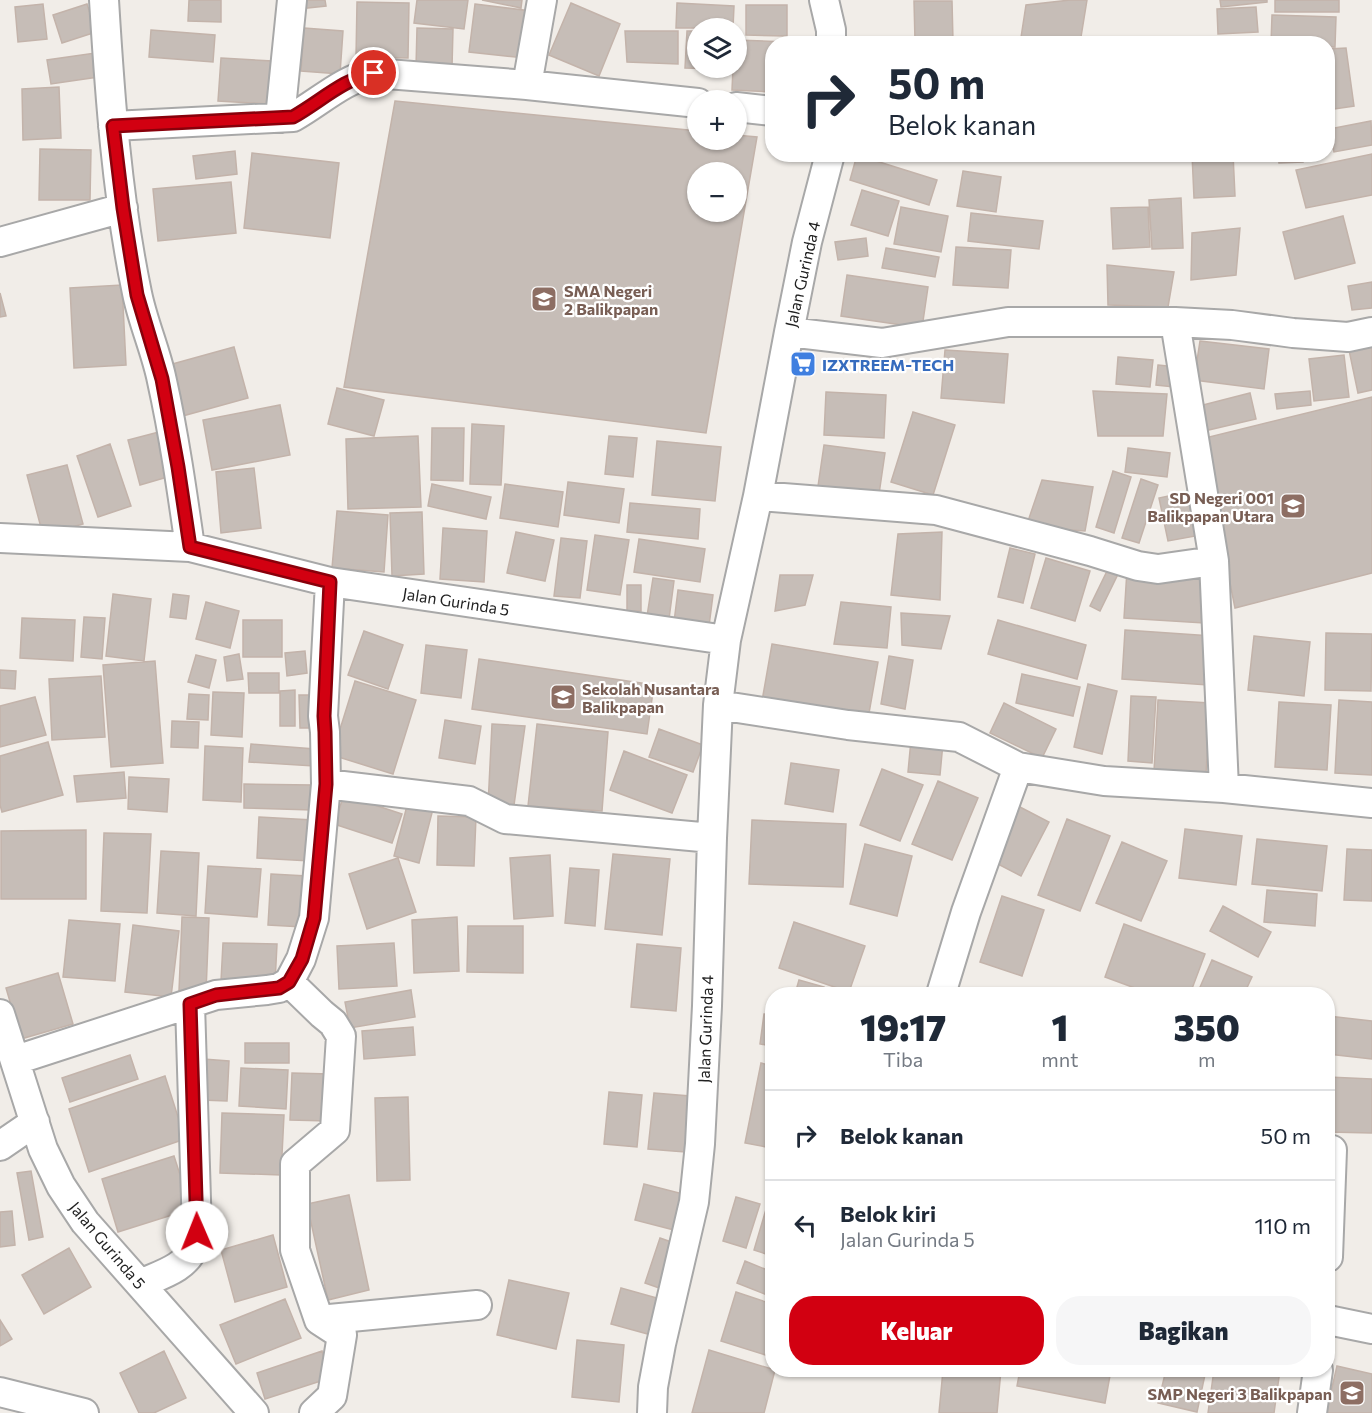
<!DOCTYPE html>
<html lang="id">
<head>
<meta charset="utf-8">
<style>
	:root { --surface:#fff; --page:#f6f6f7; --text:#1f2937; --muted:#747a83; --line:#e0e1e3; --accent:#d20011 }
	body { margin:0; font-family:Commissioner,sans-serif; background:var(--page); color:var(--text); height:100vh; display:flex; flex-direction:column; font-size:22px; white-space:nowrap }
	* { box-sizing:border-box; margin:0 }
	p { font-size:20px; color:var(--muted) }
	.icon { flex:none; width:33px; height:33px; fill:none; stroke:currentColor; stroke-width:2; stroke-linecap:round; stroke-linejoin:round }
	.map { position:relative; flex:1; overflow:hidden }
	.side { position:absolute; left:765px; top:987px; width:570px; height:390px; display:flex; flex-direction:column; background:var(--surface); border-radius:24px; box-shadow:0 2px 4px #0004 }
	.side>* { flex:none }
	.top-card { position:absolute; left:765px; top:36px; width:570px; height:126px; border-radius:24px; box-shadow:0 2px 4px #0004; background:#fff; color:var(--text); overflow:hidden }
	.controls { position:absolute; left:687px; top:18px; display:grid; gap:12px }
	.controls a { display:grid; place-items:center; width:60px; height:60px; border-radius:50%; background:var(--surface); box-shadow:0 2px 4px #0004; font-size:30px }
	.pin { position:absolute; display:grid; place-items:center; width:51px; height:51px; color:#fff; margin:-26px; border:3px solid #fff; border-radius:50%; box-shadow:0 2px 6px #0007 }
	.me { position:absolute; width:66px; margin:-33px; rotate:359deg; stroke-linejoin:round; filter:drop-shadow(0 0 4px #0008) }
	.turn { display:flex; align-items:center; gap:21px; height:126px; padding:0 24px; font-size:27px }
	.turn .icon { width:78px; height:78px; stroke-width:2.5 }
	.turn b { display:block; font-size:42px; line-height:51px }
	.eta { display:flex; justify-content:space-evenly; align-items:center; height:102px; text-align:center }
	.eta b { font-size:36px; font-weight:800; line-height:42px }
	.button { display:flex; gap:12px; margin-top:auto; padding:12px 24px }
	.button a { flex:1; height:69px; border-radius:24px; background:var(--accent); color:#fff; font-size:24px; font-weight:800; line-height:69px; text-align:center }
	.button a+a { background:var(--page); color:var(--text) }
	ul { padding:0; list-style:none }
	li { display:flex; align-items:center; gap:18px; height:90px; padding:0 24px; border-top:2px solid var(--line) }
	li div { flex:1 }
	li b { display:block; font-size:22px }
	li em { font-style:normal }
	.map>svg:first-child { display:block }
	.building { fill:#c6bdb7; stroke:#c3b3aa; stroke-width:1.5; fill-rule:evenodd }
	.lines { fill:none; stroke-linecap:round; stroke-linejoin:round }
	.minor-casing { stroke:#a8a8a8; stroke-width:32 }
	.minor { stroke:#fff; stroke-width:28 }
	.route-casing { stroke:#88000b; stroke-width:15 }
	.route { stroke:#d20011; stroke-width:10 }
	.labels { text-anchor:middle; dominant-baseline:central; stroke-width:4.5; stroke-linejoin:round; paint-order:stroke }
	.street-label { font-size:16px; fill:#212121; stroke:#fff }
	.education-label { font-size:16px; font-weight:bold; fill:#785e54; stroke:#fff; text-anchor:start }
	.shop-label { font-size:16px; font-weight:bold; fill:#366cbe; stroke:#fff; text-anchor:start }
</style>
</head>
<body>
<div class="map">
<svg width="1372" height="1413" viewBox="0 0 1372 1413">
	<rect width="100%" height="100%" fill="#f1ede8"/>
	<path class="building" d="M189,0H221V22L188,21Z
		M298,0H325L326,6L299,9Z
		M417,0H468L464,29L414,23Z
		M482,0H522L521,8Z
		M1070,0H1087L1080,43L1020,44L1026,5Z
		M1220,0H1267V2L1221,7Z
		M1275,0H1339V12H1275Z
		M914,1H952L953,41H915Z
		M357,2L409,3L408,58L356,57Z
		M571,3L620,24L599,76L549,55Z
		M677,3L734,6L733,28H676Z
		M43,4L47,39L18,42L15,7Z
		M87,4L96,32L62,43L53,15Z
		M475,4L531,11L525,58L469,52Z
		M746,5H787V36L746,35Z
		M1256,7L1258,32L1218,34L1217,9Z
		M1272,15L1336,17L1335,47H1328V44H1271Z
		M304,28L343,31L340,74L301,71Z
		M417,28L453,29L452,68L416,67Z
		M151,30L215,35L213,62L149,57Z
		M625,31H678V64L627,62Z
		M687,31H698V68H719V69L685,68Z
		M1011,39V44H979L978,40Z
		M736,40L813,43V44H772V92L732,90L733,68H736Z
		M1346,48L1354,106L1328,110V49Z
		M95,53L98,77L51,84L47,60Z
		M221,58L272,61L269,104L218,101Z
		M59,87L61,138L23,140L22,89Z
		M395,101L698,131V140H736V135L757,137L706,433L344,387ZM698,172H736V212H698Z
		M1371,121L1372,145L1334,152L1329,129Z
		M40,149L91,150L90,200H39Z
		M235,151L237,174L196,179L193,156Z
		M252,153L339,163L330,238L244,228Z
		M964,154H1011V159L964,160Z
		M1090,154H1146L1090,157Z
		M1192,154H1233L1235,196L1194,198Z
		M1278,154H1302L1303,162L1279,163Z
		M1372,154V195L1306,208L1296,170Z
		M857,155L937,180L929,205L850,180Z
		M963,171L1001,177L996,212L957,206Z
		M231,182L236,233L158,241L153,189Z
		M862,190L899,201L888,236L851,225Z
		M1181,198L1183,248L1152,249L1149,200Z
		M901,207L948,216L941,252L894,244Z
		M1148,207L1150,247L1113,249L1111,208Z
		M971,213L1043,221L1039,249L968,241Z
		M1343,216L1355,263L1295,279L1283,232Z
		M1240,228L1236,275L1191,280L1192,233Z
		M866,238L868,256L838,260L835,242Z
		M956,247L1011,250L1008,288L953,285Z
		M886,248L939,257L935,277L882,268Z
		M1107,265L1174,272L1168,307L1108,305Z
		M847,275L928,287L922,328L841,316Z
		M1372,282V308L1352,310L1348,286Z
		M122,285L126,365L74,368L70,288Z
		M0,293L6,316L0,317Z
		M1200,341L1269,349L1264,389L1194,380Z
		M1372,345V390L1358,393L1349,350Z
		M234,347L248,398L179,417L165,366Z
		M945,350L1008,354L1004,403L941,398Z
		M1344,355L1349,397L1314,401L1309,359Z
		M1118,357L1153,360L1150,387L1116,384Z
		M1158,365L1176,367L1174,387L1156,385Z
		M337,388L384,400L374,436L328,424Z
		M1093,391L1167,394L1163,436H1098Z
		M1310,391L1311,405L1277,409L1275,394Z
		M826,392L886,395L884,438L824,435Z
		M1250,393L1256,419L1200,432L1195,407Z
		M1372,397V573L1235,608L1201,439Z
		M280,405L290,455L212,470L203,420Z
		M913,412L955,425L933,495L891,482Z
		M472,424L504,426L501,485L470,484Z
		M432,428H464L463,481L431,480Z
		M159,432L171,476L140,485L128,440Z
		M418,436L421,507L348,509L346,439Z
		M609,436L637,438L633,477L605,474Z
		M657,441L721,447L715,501L652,495Z
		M110,444L131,506L98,517L77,456Z
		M824,445L885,453L878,501L817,493Z
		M1128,448L1170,453L1167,477L1125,472Z
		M67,465L83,524L43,535L27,475Z
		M254,468L261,528L221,533L216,472Z
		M1113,471L1131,477L1114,533L1096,527Z
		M1141,479L1158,485L1139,543L1122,538Z
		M1042,480L1093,487L1085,531L1026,527Z
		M568,482L624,489L619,523L564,515Z
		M432,484L491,497L486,519L428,506Z
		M505,484L563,492L558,527L500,518Z
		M1192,491L1201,535L1168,541L1159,498Z
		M630,503L700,509L698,539L627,532Z
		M337,511L388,515L384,572L332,568Z
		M422,512L424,574L392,576L390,513Z
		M443,528L487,531L484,582L440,579Z
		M516,532L554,540L545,581L507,573Z
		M942,532L940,600L891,595L898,534Z
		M595,535L629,540L620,595L587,590Z
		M561,538L587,541L580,598L554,596Z
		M639,539L705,549L700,582L634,572Z
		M1010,548L1035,554L1023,603L998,597Z
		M1046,558L1090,571L1075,621L1031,608Z
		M1110,565L1120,570L1100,611L1090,606Z
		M1127,570L1207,575L1204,623L1124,618Z
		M780,575H813L805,605L775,611Z
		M653,578L674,581L669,619L647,616Z
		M627,585H641V611H627Z
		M678,590L713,595L709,626L674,622Z
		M113,594L151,599L144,661L106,656Z
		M173,594L189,596L186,619L170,617Z
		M206,602L239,611L230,648L196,639Z
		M841,602L891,607L887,648L834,644Z
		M901,613L950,616L941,649L902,645Z
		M84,617L105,618L102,659L81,657Z
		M22,618L75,620L73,661L20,658Z
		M243,620H282V657H243Z
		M998,620L1086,645L1077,679L988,654Z
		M1125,630L1212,636L1208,685L1122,679Z
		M364,631L403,645L388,689L348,675Z
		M1326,633L1372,634L1371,691L1325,690Z
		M1254,636L1310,642L1304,696L1248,690Z
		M772,644L878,662L868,719L762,701Z
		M426,645L467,650L461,698L421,693Z
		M305,651L307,673L287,676L285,653Z
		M239,654L243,679L227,681L224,657Z
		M196,655L216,660L209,688L188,682Z
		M889,656L913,660L905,709L881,704Z
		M479,659L654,685L647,734L472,709Z
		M155,661L163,763L111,767L103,665Z
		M0,670L16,671L15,689L0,688Z
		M248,673H279V693H249Z
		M1022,674L1080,687L1073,716L1016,703Z
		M101,676L105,737L52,740L49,679Z
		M355,681L416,700L393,774L332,755Z
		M1088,684L1117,691L1102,754L1074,747Z
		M295,690V726H280V691Z
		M213,692L244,693L242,737L211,735Z
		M189,694L209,695L208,720L187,719Z
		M299,695H312L313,728H300Z
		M1131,696L1156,697L1152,763L1128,761Z
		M35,697L46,735L0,747V706Z
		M1158,700L1210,703L1206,774L1154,771Z
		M1339,700L1372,702V775L1335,773Z
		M1279,702L1331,705L1327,770L1275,767Z
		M1004,703L1056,729L1042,758L990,733Z
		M445,720L481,726L475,764L439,758Z
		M172,721L199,722L198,748L171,747Z
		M492,724L525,726L514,805L488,806Z
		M537,724L608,732L602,811L528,806Z
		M659,729L703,745L693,772L649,757Z
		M911,740L943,743L940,775L908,772Z
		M48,742L63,795L2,812L0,805V756Z
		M251,744L315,749L314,766L249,762Z
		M205,746L243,748L241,802L203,800Z
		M624,751L687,775L672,813L610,790Z
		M791,763L839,770L833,812L785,804Z
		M882,769L923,785L900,841L860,825Z
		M124,772L126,798L77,802L74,776Z
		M129,777L169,779L167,812L128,809Z
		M938,781L978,798L952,860L912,844Z
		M244,784L313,785L312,810L244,808Z
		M344,795L402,814L392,843L334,824Z
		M409,798L434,805L419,863L394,856Z
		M1018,806L1049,822L1021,876L990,860Z
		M438,816L476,817L474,866L437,865Z
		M259,817L313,820L310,861L257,858Z
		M1067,819L1110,836L1080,911L1038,895Z
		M752,820L846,824L843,887L749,884Z
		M1185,829L1242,836L1236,885L1179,878Z
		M86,830V899H1V831Z
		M104,833L151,834L147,913L101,911Z
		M1257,839L1327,846L1322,891L1252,884Z
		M1122,842L1167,861L1141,921L1096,903Z
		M865,844L912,856L897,916L850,904Z
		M1347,849L1372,850V901L1344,900Z
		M161,851L199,853L196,916L157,913Z
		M613,854L670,859L662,935L605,929Z
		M550,855L553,916L514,919L510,858Z
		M398,858L416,912L367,929L349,874Z
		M208,866L261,869L257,917L205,913Z
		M570,868L599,870L595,926L565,923Z
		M271,874L307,876L303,927L268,925Z
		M1267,890L1317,894L1315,926L1264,922Z
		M1002,896L1044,910L1022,976L980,962Z
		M1223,906L1271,932L1258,957L1210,931Z
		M182,917L209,918L206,992L179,991Z
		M457,917L459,971L414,973L412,920Z
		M69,920L120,924L115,981L63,977Z
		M794,922L865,946L849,992L779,968Z
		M1124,924L1205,954L1190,994H1151L1105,977Z
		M133,925L179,931L171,997L125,992Z
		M468,926H523V973L467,972Z
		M223,943L277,944L275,983L221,981Z
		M394,943L397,986L339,989L337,946Z
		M637,944L681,948L676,1011L631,1007Z
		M1212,960L1252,977L1244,994H1197Z
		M58,973L73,1024L21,1039L6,988Z
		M799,980L824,987L822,994H795Z
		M825,989L849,992V994H824Z
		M411,990L415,1017L350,1028L345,1002Z
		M764,1014L772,1015V1046L760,1044Z
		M1328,1016L1372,1021V1059L1328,1054Z
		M413,1027L415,1055L364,1059L362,1031Z
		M245,1043H289V1063H245Z
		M130,1055L138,1079L70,1102L62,1078Z
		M203,1059L229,1061L227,1101L201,1100Z
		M761,1063L772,1066V1148L745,1143Z
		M241,1068L288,1070L286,1109L239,1106Z
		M292,1073L330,1074L328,1121L290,1120Z
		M165,1076L185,1139L89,1172L69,1109Z
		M1328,1077L1372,1079V1133L1328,1132Z
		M609,1092L642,1095L637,1147L604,1144Z
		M654,1093L690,1096L685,1152L648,1149Z
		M408,1097L410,1180L377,1181L375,1098Z
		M222,1113L284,1115L281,1175L220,1173Z
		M174,1156L191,1209L118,1232L102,1179Z
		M31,1171L43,1237L29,1240L17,1173Z
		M644,1184L687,1195L678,1231L635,1220Z
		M772,1189V1256L754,1250Z
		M349,1195L369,1290L328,1300L307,1204Z
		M736,1197L760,1204L746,1248L723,1241Z
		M12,1211L15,1245L0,1247V1212Z
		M273,1235L287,1287L235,1302L221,1250Z
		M660,1238L680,1245L665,1290L645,1283Z
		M69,1248L91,1287L44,1314L22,1275Z
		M745,1261L772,1272V1297L737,1283Z
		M509,1280L569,1293L556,1349L497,1335Z
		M621,1288L664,1300L655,1336L611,1324Z
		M736,1292L772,1304V1357L721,1341Z
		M285,1299L301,1338L236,1364L220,1325Z
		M0,1320L12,1339L0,1346Z
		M577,1340L624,1345L619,1402L572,1397Z
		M709,1350L775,1370L764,1413H692Z
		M164,1351L186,1398L154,1413H139L120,1373Z
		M322,1351L330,1378L265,1399L257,1373Z
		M1337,1366L1372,1374V1413H1326Z
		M943,1370H1001L997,1413H939Z
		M1020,1370H1111L1105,1403L1017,1386Z
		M1166,1370H1206L1197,1412L1158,1403Z
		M1214,1370H1280L1274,1413H1208Z"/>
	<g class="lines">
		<g class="minor-casing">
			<path id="minor" d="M104,0C110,98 117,197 137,293C143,323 156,351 162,381C174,435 182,491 190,547
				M824,0L831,30V44
				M527,85L542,0
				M736,107L772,111
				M280,118L292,0
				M113,126L293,117C320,102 343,79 374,73L527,85L698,103
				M0,242L123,208
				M1175,322L1214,561L1224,788
				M789,332L882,343L1008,322H1175L1232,325L1293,333L1348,337L1372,332
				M758,496L936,510L1090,551L1138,566L1158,569L1214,561
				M0,538L190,547L330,582L726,640
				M718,705L848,725L959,737L1018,767L1104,781L1224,788L1372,803
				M326,784L469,801L505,819L712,838
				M289,982L322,1014L333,1023L341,1036L335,1130L295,1164V1250L319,1320L342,1335L332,1396L314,1413
				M941,994L966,912L1018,767
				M0,1014L43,1149L61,1186L85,1222L254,1413
				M16,1060L216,995L267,990L279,988L289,982L301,959L314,918L326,784L325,732L323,716L330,582
				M0,1146L35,1122
				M1328,1257L1332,1150
				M140,1284C160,1275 187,1268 194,1246C196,1242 196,1237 197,1232L190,1004
				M319,1320L477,1305
				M1328,1320L1372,1329
				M0,1392L84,1413
				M652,1413L653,1387L661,1344L694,1202L700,1144L707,1006L712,838L718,705L726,640L758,496L789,332L807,242L830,154
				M1312,1413L1318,1370"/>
		</g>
		<use href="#minor" class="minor"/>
	</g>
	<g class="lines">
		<g class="route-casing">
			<path id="route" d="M197,1232L190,1004L216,995L279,988L289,982L302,959L314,918L326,784L325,732L324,716L330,582L190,547L178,467L162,379L137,295L123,208L113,126L293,117C320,102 343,79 374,73"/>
		</g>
		<use href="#route" class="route"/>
	</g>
	<defs>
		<g id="school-square" transform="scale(1.35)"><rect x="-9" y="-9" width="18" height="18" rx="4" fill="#8d6e63" stroke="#fff"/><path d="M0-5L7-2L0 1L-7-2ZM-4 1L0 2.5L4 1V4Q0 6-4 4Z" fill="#fff"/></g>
		<g id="supermarket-square" transform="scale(1.35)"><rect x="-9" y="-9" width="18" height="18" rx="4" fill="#3f7fe0" stroke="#fff"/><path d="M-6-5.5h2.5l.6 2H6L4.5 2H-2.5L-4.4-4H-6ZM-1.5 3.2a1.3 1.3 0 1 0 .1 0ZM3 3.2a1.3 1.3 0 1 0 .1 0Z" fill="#fff"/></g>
	</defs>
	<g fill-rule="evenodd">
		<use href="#school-square" x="544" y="299"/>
		<use href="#supermarket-square" x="803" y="364"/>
		<use href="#school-square" x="1293" y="506"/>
		<use href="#school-square" x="563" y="697"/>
		<use href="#school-square" x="1352" y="1393"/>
	</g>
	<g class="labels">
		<g class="street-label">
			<text transform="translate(802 274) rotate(-77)">Jalan Gurinda 4</text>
			<text transform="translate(456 601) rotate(9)">Jalan Gurinda 5</text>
			<text transform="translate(705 1029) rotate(-88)">Jalan Gurinda 4</text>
			<text transform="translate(108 1245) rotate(50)">Jalan Gurinda 5</text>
		</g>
		<g class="education-label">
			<text x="564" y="290">SMA Negeri<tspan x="564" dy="18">2 Balikpapan</tspan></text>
			<text x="1274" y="497" text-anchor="end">SD Negeri 001<tspan x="1274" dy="18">Balikpapan Utara</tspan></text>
			<text x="582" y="688">Sekolah Nusantara<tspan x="582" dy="18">Balikpapan</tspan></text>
			<text x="1332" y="1393" text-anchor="end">SMP Negeri 3 Balikpapan</text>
		</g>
		<g class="shop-label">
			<text x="822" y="364">IZXTREEM-TECH</text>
		</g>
	</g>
</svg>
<div class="controls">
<a><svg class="icon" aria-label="layers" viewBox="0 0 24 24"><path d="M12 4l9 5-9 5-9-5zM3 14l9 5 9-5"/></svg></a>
<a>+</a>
<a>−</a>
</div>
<div class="pin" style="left:374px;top:73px;background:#d93025"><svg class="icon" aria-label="arrive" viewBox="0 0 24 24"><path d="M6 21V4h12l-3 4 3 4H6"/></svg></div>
<svg class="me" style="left:197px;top:1232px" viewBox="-20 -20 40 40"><circle r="19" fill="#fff"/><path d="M0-13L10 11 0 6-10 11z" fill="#d20011"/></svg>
<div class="top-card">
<div class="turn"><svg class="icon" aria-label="right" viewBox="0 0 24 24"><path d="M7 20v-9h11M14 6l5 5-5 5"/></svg><div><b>50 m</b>Belok kanan</div></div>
</div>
<section class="side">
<div class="eta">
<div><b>19:17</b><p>Tiba</p></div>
<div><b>1</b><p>mnt</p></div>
<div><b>350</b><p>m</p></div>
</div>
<ul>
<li><svg class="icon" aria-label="right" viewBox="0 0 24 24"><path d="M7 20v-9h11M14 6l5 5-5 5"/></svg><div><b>Belok kanan</b></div><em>50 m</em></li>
<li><svg class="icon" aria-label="left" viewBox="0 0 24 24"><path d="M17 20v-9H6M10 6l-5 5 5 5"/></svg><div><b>Belok kiri</b><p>Jalan Gurinda 5</p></div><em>110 m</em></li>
</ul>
<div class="button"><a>Keluar</a><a>Bagikan</a></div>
</section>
</div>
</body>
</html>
